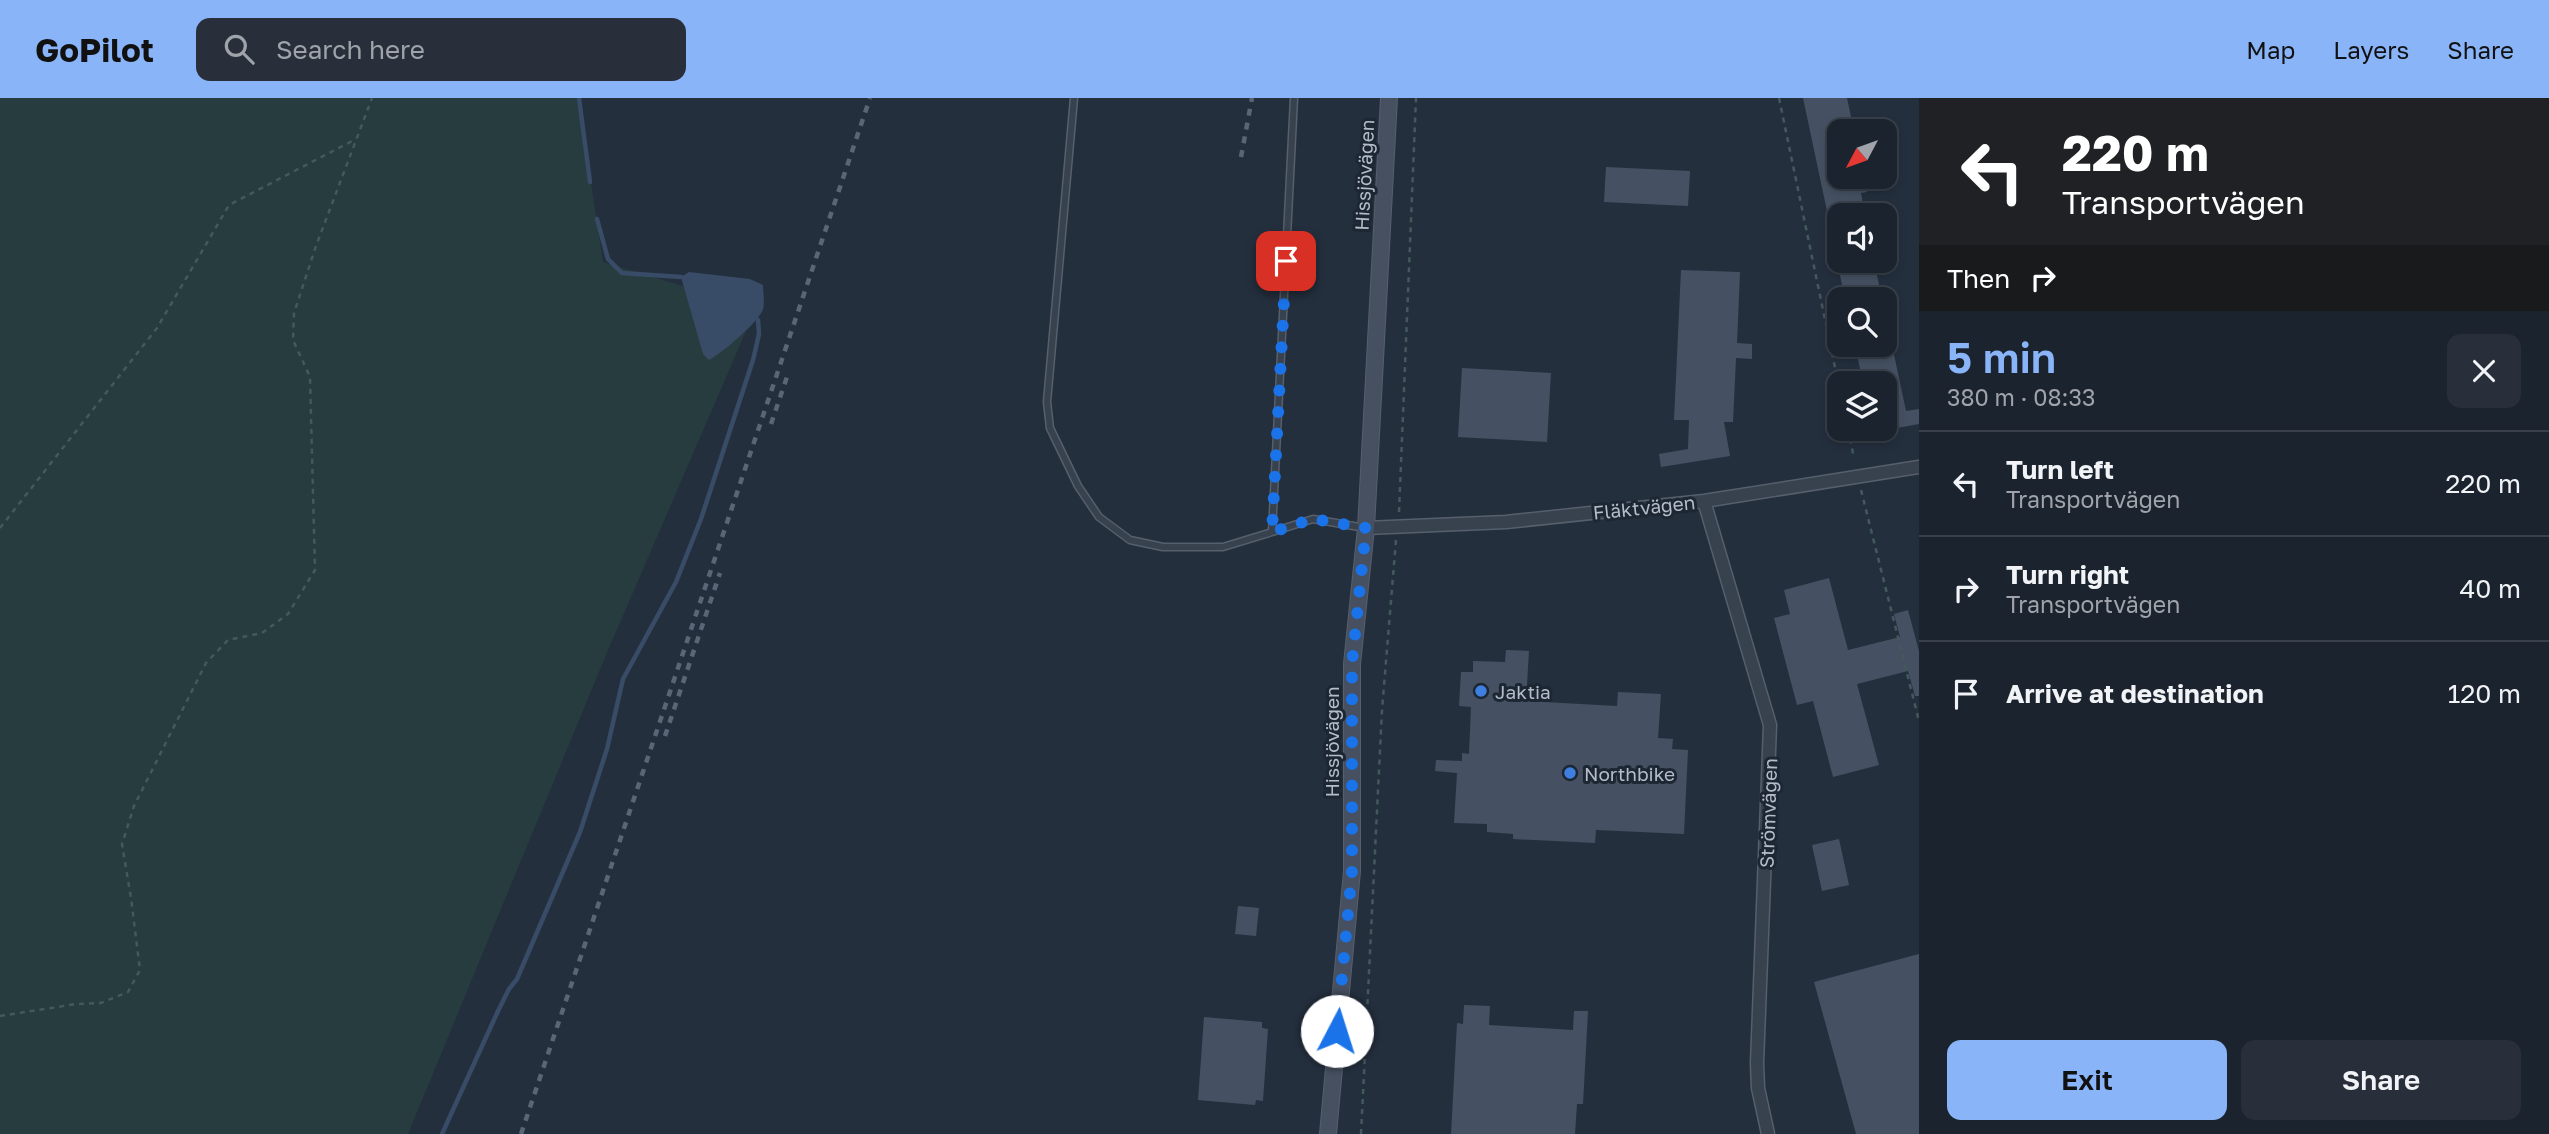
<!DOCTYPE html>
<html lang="en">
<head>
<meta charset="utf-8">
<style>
	:root { --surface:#1b232e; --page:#282f3a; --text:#f1f3f6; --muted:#a0a4aa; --line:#39404a; --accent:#8ab4f8 }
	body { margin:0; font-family:"Golos Text",sans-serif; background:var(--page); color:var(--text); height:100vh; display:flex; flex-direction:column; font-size:26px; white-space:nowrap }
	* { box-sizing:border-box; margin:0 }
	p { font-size:23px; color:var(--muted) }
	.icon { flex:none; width:38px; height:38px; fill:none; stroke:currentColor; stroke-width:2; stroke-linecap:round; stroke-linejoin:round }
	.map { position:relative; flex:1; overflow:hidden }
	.sheet { display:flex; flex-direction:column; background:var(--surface); width:630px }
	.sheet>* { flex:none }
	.guide { background:#202124; color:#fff; overflow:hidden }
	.needle { width:46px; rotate:229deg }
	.controls { position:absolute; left:1827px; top:21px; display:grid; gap:14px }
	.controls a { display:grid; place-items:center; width:70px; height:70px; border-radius:14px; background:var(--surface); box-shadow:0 4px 10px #0003,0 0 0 2px var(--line); font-size:35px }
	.pin { position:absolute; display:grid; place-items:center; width:60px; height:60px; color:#fff; margin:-30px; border-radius:14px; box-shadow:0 4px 10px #0006 }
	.me { position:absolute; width:77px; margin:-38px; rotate:5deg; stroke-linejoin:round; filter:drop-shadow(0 0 5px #0008) }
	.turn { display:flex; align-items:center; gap:24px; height:147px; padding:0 28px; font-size:32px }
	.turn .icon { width:91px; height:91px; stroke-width:2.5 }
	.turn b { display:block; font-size:49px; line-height:60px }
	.then { display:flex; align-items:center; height:66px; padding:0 28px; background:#0003; gap:14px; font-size:26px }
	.round { display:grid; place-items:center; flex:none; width:74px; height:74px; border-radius:14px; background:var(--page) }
	.headline { display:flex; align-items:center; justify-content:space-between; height:119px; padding:0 28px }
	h1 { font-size:42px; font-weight:600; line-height:52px; color:var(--accent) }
	.action { display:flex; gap:14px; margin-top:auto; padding:14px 28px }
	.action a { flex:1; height:80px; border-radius:14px; background:var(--accent); color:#111; font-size:28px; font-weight:600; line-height:80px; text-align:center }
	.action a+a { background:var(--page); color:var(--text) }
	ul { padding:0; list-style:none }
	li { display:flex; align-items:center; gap:21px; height:105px; padding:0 28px; border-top:2px solid var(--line) }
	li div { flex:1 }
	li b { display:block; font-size:26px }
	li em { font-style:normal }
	header { display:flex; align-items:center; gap:42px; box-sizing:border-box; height:98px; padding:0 35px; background:var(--accent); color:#111 }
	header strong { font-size:33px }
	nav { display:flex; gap:38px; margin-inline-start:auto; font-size:24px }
	.search { width:490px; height:63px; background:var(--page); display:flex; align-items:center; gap:18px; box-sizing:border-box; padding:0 24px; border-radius:14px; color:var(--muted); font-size:26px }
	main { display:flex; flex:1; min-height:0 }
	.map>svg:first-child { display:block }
	.green { fill:#263c3f }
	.water { fill:#394c67 }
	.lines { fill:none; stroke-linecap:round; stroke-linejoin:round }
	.stream { stroke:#394c67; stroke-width:4.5 }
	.building { fill:#455162 }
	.service-casing { stroke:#565f6c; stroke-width:9 }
	.minor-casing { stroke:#565f6c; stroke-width:15 }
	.secondary-casing { stroke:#565f6c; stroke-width:18 }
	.path { stroke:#44595c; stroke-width:2.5; stroke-dasharray:5 5; stroke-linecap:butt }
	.service { stroke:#38414e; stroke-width:6 }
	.minor { stroke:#38414e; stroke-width:12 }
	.secondary { stroke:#465061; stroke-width:16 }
	.rail { stroke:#5a6575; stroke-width:4.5; stroke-dasharray:7 7; stroke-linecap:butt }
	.route { stroke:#1a73e8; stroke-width:12; stroke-dasharray:0 21.6 }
	.shop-dot { fill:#3f7fe0; stroke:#1d2633; stroke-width:2.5 }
	.labels { text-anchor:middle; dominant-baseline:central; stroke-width:6; stroke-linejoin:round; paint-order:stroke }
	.street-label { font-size:19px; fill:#b4bcc9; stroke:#1d2633 }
	.poi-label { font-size:19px; fill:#b4bcc9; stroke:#1d2633; text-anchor:start }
</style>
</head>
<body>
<header>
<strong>GoPilot</strong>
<div class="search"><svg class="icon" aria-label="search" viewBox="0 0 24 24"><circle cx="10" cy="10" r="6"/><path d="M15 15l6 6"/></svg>Search here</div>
<nav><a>Map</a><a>Layers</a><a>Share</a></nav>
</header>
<main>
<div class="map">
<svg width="1919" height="1036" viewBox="0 0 1919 1036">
	<rect width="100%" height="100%" fill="#242f3e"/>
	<path class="green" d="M0,0H578L603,164L756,210L606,557L408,1036H0Z"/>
	<path class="water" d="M689,174L750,181L763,187C763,194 765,204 763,211C761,222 721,256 709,262L703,256L681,179Z"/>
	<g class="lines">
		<path class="stream" d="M579,0L590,84
			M597,121L608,161L622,175L681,179
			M442,1036L498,913L509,891L517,881L580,734L607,651L623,581L676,484L701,421L753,262L759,236L758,222"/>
	</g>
	<path class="building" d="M1803,0H1847L1854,33H1839V79H1864L1867,94L1861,95L1865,117H1839V145L1834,146Z
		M1606,69L1690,73L1688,108L1604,104Z
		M1837,163H1874L1882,201H1845Z
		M1681,172L1740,174L1737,245L1752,246V261L1736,260L1733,324H1724L1730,358L1661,369L1659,356L1688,351L1689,322H1674Z
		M1855,247H1892L1906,313L1919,311V326L1885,332V285H1863Z
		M1462,270L1551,275L1547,344L1458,339Z
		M1829,480L1848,552L1900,539L1894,516L1908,512L1919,553V598H1915L1908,573L1857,586L1879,667L1833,679L1813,603L1797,607L1774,520L1790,516L1784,492Z
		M1506,552L1529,553L1526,603L1617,608L1618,594L1661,596L1658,640L1673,641L1672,651L1688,652L1684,736L1596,732L1595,745L1513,741V736L1487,734V726L1454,725L1457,675L1435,673L1436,662L1462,663V655L1469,656L1471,609L1459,608L1461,574H1473V563L1505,564Z
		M1839,741L1849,787L1822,793L1812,747Z
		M1238,808L1259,810L1256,838L1235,836Z
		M1919,856V1036H1856L1814,884Z
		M1464,907L1490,908L1489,927L1573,932L1574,913H1588L1583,1006H1577L1575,1036H1451L1457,925L1463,926Z
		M1204,919L1262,924V930L1268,931L1263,1003L1256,1002L1255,1007L1198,1002Z"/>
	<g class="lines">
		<g class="service-casing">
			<path id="service" d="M1074,0L1047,304L1050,330L1078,388L1099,419L1130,442L1163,449H1223L1272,434
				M1294,0L1272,434L1313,421L1365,430"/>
		</g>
		<g class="minor-casing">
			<path id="minor" d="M1704,403L1770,627L1757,965L1758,990L1768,1036
				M1366,430L1506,424L1704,403L1919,369"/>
		</g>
		<g class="secondary-casing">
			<path id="secondary" d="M1328,1036L1352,773V566L1366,430L1389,0"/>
		</g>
		<path class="path" d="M1779,0L1839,289
			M1848,331L1854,360
			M1861,392L1919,623
			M1399,414L1416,0
			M0,430L157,230L229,107L356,41
			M0,918L76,906L101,905L128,894L140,872L131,800L122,746L134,708L206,565L228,542L262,535L288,516L315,472L310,279L293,242L294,215L316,148L372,0
			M1361,1036L1382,612L1396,442"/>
		<use href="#service" class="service"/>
		<use href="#minor" class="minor"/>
		<use href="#secondary" class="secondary"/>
		<path class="rail" d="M1241,59L1252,0
			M771,326L789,273
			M665,638L720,475
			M521,1036L870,0"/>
	</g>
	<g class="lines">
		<path class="route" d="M1286,163L1272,434L1313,421L1366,430L1352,566V773L1337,933"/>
	</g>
	<g class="shop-dot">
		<circle cx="1481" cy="593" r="7"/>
		<circle cx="1570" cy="675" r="7"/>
	</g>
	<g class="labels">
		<g class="street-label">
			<text transform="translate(1364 77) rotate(-87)">Hissjövägen</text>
			<text transform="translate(1644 409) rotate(-6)">Fläktvägen</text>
			<text transform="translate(1331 644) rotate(-90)">Hissjövägen</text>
			<text transform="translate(1768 715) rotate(-88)">Strömvägen</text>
		</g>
		<g class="poi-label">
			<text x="1495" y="593">Jaktia</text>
			<text x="1584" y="675">Northbike</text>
		</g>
	</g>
</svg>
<div class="controls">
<a><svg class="needle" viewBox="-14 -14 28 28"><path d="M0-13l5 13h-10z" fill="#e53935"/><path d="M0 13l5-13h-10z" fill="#a0a4aa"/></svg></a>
<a><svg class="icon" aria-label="sound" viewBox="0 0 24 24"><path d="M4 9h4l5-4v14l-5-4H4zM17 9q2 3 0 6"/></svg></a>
<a><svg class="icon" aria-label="search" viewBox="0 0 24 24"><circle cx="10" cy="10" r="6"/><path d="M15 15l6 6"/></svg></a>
<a><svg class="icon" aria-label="layers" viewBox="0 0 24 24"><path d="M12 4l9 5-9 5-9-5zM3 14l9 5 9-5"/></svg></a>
</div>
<div class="pin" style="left:1286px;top:163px;background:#d93025"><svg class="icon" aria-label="arrive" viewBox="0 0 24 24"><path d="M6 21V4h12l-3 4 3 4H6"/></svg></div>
<svg class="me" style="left:1337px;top:933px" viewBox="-20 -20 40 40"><circle r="19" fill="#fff"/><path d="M0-13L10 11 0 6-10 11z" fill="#1a73e8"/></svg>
</div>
<section class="sheet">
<div class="guide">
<div class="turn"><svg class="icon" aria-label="left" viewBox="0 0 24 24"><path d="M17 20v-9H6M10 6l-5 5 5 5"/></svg><div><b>220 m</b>Transportvägen</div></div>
<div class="then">Then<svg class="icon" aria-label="right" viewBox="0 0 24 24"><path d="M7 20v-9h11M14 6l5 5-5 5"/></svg></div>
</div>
<div class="headline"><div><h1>5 min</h1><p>380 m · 08:33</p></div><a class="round"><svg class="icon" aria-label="close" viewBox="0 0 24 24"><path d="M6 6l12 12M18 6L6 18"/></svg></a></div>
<ul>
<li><svg class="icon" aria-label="left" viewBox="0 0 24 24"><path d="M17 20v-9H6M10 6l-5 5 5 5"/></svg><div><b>Turn left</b><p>Transportvägen</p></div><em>220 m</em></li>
<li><svg class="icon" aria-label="right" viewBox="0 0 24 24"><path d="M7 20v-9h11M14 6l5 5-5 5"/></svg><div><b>Turn right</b><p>Transportvägen</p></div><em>40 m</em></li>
<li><svg class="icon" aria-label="arrive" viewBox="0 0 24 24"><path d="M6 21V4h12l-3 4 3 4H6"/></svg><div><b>Arrive at destination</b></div><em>120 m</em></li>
</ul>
<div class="action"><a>Exit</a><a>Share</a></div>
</section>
</main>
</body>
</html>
